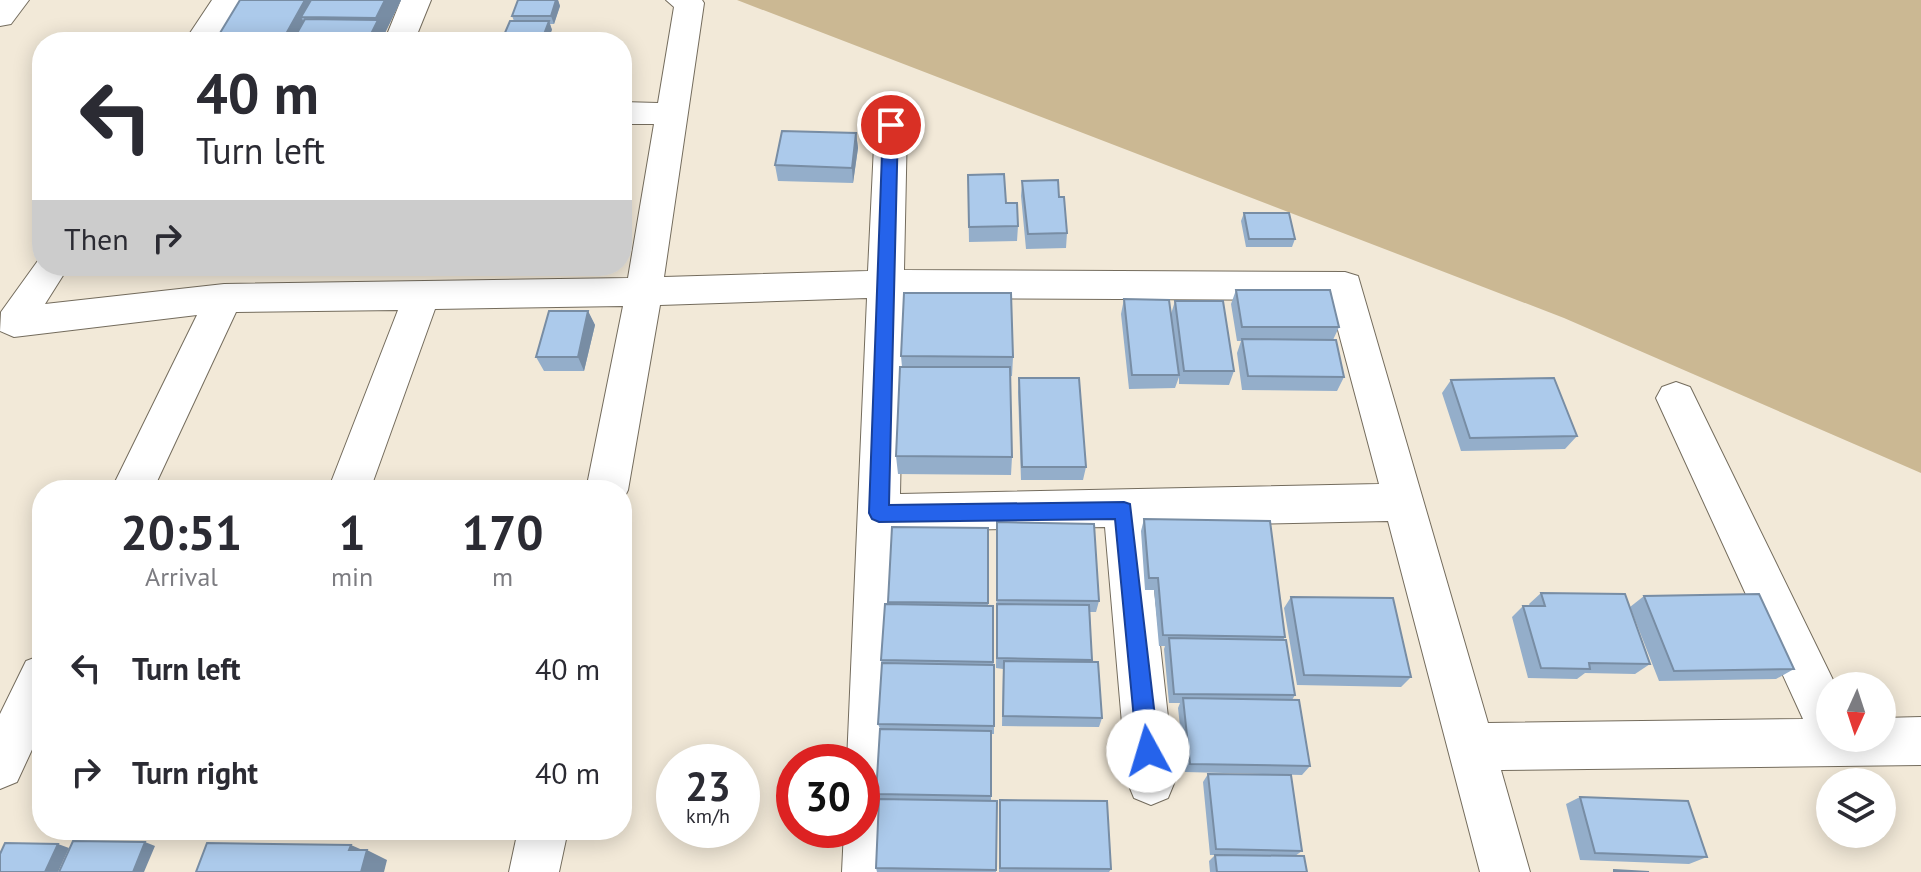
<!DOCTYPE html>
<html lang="en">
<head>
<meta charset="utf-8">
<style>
	:root { --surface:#fff; --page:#f2f2f3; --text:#2b2b33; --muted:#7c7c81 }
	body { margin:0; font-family:"PT Sans",sans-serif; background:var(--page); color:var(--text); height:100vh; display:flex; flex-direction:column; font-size:30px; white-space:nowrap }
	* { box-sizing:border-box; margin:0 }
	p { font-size:26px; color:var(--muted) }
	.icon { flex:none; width:44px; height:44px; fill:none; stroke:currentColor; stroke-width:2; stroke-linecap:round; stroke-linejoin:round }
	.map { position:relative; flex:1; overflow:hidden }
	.panel { position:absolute; left:32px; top:480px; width:600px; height:360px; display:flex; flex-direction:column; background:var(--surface); border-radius:32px; box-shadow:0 4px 20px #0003 }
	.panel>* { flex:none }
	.guide { position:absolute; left:32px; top:32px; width:600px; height:244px; border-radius:32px; box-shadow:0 4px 20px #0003; background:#fff; color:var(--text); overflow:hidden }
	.needle { width:52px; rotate:183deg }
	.fabs { position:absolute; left:1816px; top:672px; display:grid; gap:16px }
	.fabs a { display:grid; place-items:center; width:80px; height:80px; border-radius:50%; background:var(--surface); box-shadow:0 4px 20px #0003; font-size:40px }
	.speed { position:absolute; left:656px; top:744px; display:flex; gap:16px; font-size:40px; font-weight:700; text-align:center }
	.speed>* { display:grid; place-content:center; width:104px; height:104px; border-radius:50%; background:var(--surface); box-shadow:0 4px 20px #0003; line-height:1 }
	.speed small { font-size:20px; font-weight:400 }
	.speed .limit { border:12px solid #d22; background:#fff; color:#111 }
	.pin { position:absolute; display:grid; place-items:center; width:68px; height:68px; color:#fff; margin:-34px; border:4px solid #fff; border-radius:50%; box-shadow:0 2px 8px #0007 }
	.me { position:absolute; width:88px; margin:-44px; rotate:354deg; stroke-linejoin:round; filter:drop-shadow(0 0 6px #0008) }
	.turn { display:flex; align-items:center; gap:28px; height:168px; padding:0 32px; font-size:36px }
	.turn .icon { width:104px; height:104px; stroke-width:2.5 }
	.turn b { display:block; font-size:56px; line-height:68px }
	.then { display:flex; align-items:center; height:76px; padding:0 32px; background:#0003; gap:16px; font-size:30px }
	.eta { display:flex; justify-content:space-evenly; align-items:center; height:136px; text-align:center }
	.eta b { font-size:48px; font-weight:700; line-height:56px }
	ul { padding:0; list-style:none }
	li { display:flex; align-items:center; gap:24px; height:104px; padding:0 32px }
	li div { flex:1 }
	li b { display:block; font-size:30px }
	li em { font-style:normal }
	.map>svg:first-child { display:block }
	.green { fill:#cbb893 }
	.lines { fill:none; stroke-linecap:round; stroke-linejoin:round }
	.minor-casing { stroke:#746c5d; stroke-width:2 }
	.minor { fill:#fff; fill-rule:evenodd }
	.wall { fill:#94aeca }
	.shaded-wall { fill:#788da4 }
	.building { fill:#accaeb; stroke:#788da4; stroke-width:2 }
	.route { fill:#2563eb; stroke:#184099; stroke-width:2 }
</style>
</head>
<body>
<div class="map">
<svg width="1921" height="872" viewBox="0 0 1921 872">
	<rect width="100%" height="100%" fill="#f2e9d8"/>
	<path class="green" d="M737,0H1921V473L1564,318Z"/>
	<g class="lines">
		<g class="minor-casing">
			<path id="minor" d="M0,0H29L11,24L0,26Z
				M212,0H242L214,42H184Z
				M401,0H431L414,42H384Z
				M666,0H702L704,3L664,277L868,271L875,125L880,117L891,114L902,117L907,125L904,270L1345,272L1358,276L1488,723L1803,719L1656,398L1662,387L1676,382L1690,387L1836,686H1830V738H1882V718L1921,717V765L1501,770L1530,872H1480L1388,521L1147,526L1175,781L1168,798L1151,805L1134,798L1127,781L1105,527L899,531L892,872H842L844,830H862V762H847L867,298L660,305L628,490L622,502V490H586L623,306L435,309L370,490H328L398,310L236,312L153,490H111L197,315L14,337L0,331L1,312L42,255V266H69L45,304L224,284L628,278L654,124H622V102L658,103L674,7ZM904,298L1330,300L1379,484L900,494Z
				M42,655V728L17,782L0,789V714L26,661Z
				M518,830H568L559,872H509Z"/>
		</g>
		<use href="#minor" class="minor"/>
	</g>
	<path class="wall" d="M240,0H401L385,33L387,36L384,42H226L220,33Z
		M518,0H558L560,6L554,24H550L552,30L514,21L512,16Z
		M856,133L858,148L853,183L778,181L775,165Z
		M1022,181L1059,197L1067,233L1066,248L1026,249L1021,196Z
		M968,190L1006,203L1018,226L1017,241L969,242Z
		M1244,213L1295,239L1292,247H1246L1241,221Z
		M1236,290L1339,327L1333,340L1344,377L1337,391L1242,390L1237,353L1241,341H1237L1231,304Z
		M1124,299L1171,314L1175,301L1234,371L1229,385L1179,384V377L1175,388L1129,389L1121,314Z
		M588,311L595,325L584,371H544L536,357Z
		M901,356L1013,357L1012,376H1010L1012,457L1011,475L898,474L896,456L902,367Z
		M1019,378L1086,467L1083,480H1021L1018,392Z
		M1451,380L1577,436L1565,449L1461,451L1442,393Z
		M1144,519L1285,637L1283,640L1295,695L1292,700L1310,766L1302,775L1185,772L1178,708L1180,703H1169L1164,649L1165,646H1159L1154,590H1145L1141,531Z
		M997,522L1099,601L1096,612H1090L1092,662L1102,718L1099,727L1002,726L1003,669L996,668Z
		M988,528V606H993L994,726V734H991V800L997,801L996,872H877L876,868L879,802H878L876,794L880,729L878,724L882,666L881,660L888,602Z
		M1541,593L1650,664L1635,674L1585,673L1577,679L1528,678L1512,617L1523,606H1530L1529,604Z
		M1644,596L1794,669L1776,679L1659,681L1630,607Z
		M1291,597L1411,677L1401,687L1297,685L1284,608Z
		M1208,774L1302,851L1295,856L1307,872H1210L1209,861L1215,855H1210L1203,782Z
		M1580,797L1707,857L1689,864L1580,860L1566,804Z
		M1000,800L1111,869L1109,872H999Z"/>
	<path class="shaded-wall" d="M305,0H323L301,17L307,28L300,42H291L286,34Z
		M385,0H401L385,33L387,36L384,42H367L378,21L376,18Z
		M556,0H558L560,6L554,24L551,16Z
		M549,21L552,30L547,42H541Z
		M856,133L858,148L853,183L852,168Z
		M588,311L595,325L584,371L578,357Z
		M145,842L155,846L144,872H133Z
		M58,844L69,848L58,872H45Z
		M351,845L367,852V850L387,860L384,872H361L349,850Z"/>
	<path class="building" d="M240,0H305L286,34L220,33Z
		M311,0H385L376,18L301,17Z
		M518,0H556L551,16H512Z
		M305,19L378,20L367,42H292Z
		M510,21H549L541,42H501Z
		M782,131L856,133L852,168L775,165Z
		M1004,174L1006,203H1017L1018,226L969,227L968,175Z
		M1058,180L1059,197H1064L1067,233L1028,234L1022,181Z
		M1244,213H1289L1295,239H1249Z
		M1236,290H1330L1339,327H1242Z
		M904,293H1011L1013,357L901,356Z
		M1124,299L1169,300L1179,375H1132Z
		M1175,301H1223L1234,371H1184Z
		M549,311H588L578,357H536Z
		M1242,339L1336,340L1344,377L1248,376Z
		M900,367H1010L1012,457L896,456Z
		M1019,378H1079L1086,467H1022Z
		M1554,378L1577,436L1470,438L1451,380Z
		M1144,519L1270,521L1285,637L1163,635L1158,578H1149Z
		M997,522L1094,524L1099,601L997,600Z
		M892,527L988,528V603L888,602Z
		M1541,593L1625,594L1650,664L1589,663L1590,669L1541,668L1523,606H1545Z
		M1759,594L1794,669L1674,671L1644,596Z
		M1291,597L1393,598L1411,677L1304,675Z
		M885,604L993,606V662L881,660Z
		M997,604L1089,605L1092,660L997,658Z
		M1169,638L1286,640L1295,695L1174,694Z
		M1004,661L1098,662L1102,718L1003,716Z
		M882,663L994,665V726L878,724Z
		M1183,698L1299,700L1310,766L1190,764Z
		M880,729L991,731V796L876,794Z
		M1208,774L1291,775L1302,851L1216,849Z
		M1580,797L1688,801L1707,857L1595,853Z
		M879,799L997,801L996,870L876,868Z
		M1000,800L1107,801L1111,869L1000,868Z
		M73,841L145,842L133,872H59Z
		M5,843L58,844L45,872H0V854Z
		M207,843L351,845L349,850H367L361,872H196Z
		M1215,855L1304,856L1307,872H1217Z
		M1614,870L1649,872H1614Z"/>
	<path class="route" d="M891,120L898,125L889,505L1124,502L1130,504L1159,751L1156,759L1148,762L1141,759L1137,751L1115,519L879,522L872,519L869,513L883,125Z"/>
</svg>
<div class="fabs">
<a><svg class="needle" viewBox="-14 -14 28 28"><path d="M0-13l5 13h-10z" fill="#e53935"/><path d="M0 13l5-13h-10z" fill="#7c7c81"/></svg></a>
<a><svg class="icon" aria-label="layers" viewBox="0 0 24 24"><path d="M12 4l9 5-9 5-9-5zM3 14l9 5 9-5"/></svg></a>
</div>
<div class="speed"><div>23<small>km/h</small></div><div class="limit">30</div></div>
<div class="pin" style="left:891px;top:125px;background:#d93025"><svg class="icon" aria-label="arrive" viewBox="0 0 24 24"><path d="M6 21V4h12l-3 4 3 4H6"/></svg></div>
<svg class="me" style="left:1148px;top:751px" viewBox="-20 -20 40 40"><circle r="19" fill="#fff"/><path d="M0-13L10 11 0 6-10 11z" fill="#2563eb"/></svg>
<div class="guide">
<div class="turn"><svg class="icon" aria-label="left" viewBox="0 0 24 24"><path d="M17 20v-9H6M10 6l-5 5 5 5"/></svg><div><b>40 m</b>Turn left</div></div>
<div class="then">Then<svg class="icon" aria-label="right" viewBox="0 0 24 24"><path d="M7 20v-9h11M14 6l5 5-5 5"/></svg></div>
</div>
<section class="panel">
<div class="eta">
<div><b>20:51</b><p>Arrival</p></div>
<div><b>1</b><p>min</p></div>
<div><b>170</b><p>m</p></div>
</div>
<ul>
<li><svg class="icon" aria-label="left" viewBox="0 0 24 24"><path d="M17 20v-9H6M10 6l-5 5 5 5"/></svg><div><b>Turn left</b></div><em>40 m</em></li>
<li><svg class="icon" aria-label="right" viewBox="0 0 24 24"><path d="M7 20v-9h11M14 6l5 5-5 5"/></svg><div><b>Turn right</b></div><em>40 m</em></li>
</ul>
</section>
</div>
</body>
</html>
